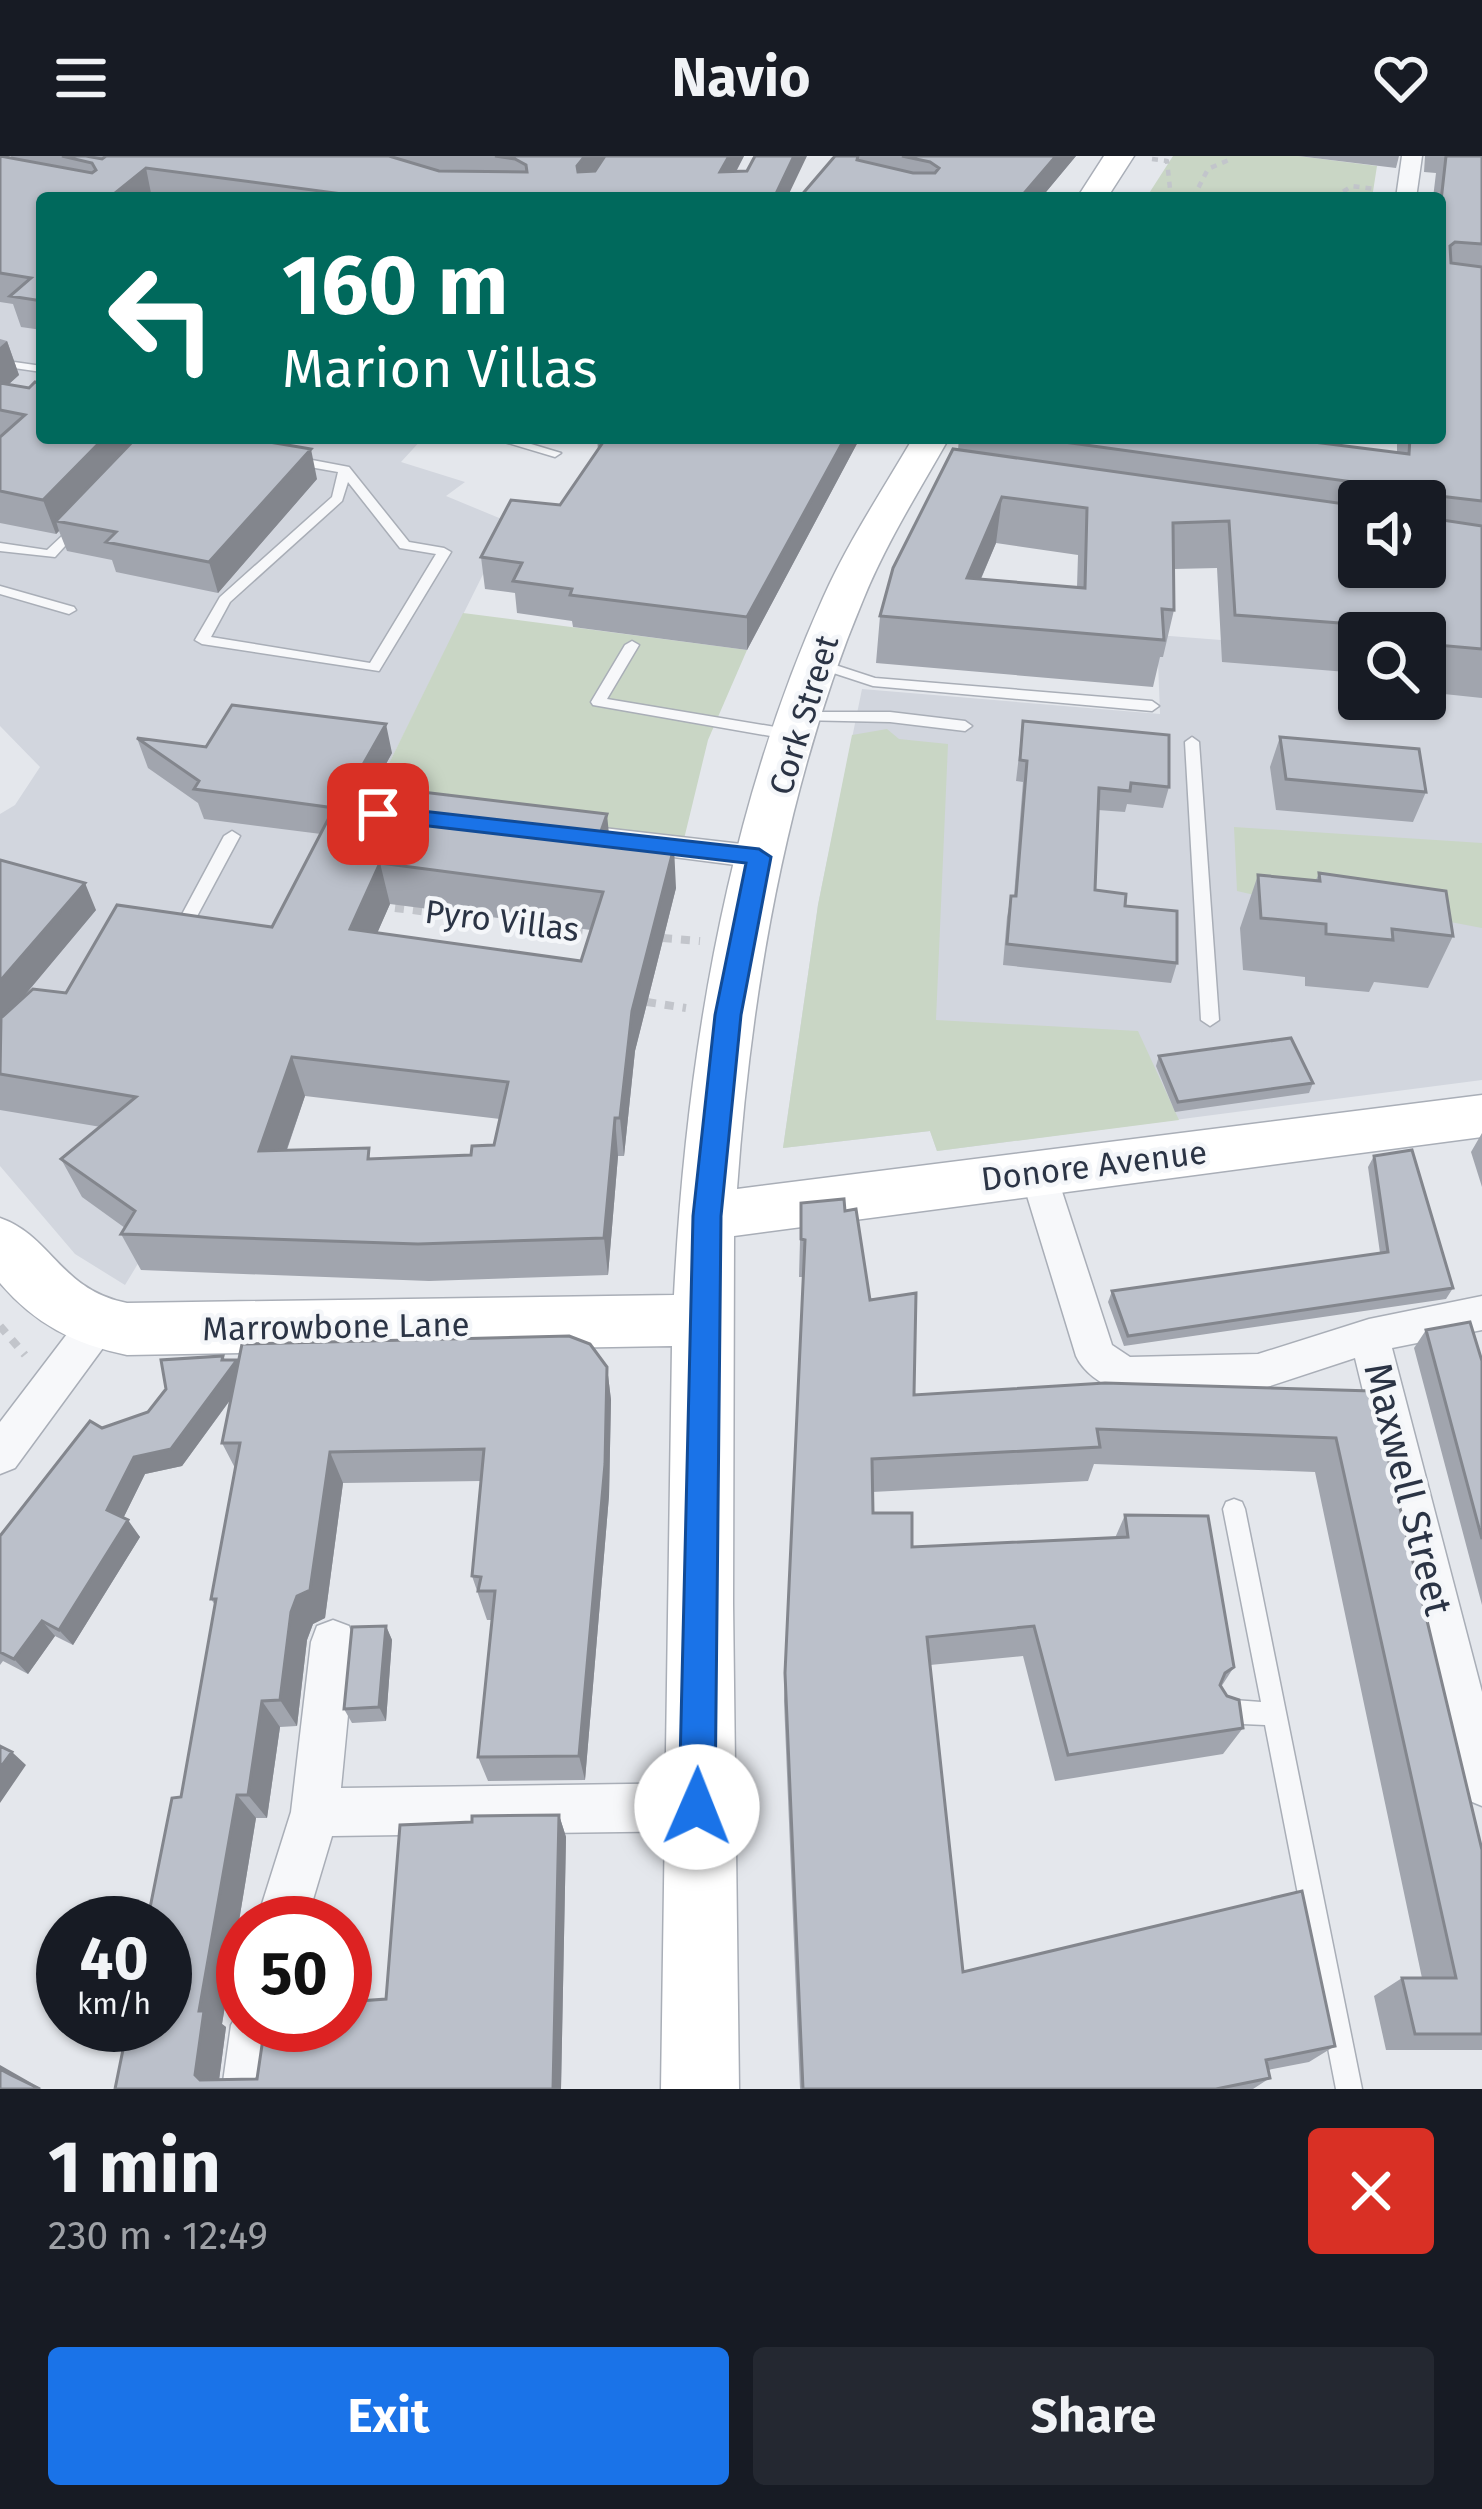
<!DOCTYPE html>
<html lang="en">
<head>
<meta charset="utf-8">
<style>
	:root { --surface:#171b24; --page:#242831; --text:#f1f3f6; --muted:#9ea1a6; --accent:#1a73e8 }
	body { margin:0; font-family:"Fira Sans",sans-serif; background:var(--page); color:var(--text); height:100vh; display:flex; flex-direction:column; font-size:45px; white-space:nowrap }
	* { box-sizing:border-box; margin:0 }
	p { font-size:39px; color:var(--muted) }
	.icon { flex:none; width:66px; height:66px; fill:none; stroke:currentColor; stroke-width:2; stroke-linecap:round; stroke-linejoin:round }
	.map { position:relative; height:1933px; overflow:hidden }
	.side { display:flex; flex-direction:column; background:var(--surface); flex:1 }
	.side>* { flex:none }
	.hud { position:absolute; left:36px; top:36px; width:1410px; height:252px; border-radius:12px; box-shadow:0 3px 9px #0004; background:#00695c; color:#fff; overflow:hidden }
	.buttons { position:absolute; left:1338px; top:324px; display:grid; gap:24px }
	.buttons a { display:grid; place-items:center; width:108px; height:108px; border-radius:12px; background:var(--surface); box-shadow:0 3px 9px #0004; font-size:60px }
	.speed { position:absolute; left:36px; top:1740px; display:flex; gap:24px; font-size:60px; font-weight:700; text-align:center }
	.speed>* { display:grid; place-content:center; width:156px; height:156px; border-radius:50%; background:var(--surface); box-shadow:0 3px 9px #0004; line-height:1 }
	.speed small { font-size:30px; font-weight:400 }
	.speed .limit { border:18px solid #d22; background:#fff; color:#111 }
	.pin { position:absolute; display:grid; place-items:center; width:102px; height:102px; color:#fff; margin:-51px; border-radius:24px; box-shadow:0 6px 18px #0006 }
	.me { position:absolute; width:132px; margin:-66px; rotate:1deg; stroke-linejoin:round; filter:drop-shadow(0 0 9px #0008) }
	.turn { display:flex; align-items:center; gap:42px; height:252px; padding:0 48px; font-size:54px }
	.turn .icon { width:156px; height:156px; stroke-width:2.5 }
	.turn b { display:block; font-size:84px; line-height:102px }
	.round { display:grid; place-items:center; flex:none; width:126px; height:126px; border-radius:12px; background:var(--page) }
	.headline { display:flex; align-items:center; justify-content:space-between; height:204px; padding:0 48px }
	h1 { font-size:72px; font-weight:700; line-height:90px }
	.action { display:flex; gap:24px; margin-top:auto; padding:24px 48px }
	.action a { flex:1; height:138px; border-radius:12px; background:var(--accent); color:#fff; font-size:48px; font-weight:700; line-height:138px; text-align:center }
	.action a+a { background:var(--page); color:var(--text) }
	header { display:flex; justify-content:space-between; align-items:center; height:156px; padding:0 48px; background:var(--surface); font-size:54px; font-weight:700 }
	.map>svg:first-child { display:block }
	.built { fill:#d2d6de }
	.green { fill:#c9d6c5 }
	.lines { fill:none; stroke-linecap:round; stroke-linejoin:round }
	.lane-casing { stroke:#a9aeb7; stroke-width:3 }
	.street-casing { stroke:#a9aeb7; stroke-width:3 }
	.secondary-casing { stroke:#a9aeb7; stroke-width:3 }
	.path-far1 { stroke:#c2c5cb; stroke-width:4.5; stroke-dasharray:6 6; stroke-linecap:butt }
	.path { stroke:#c2c5cb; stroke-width:8; stroke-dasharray:9 9; stroke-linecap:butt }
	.lane { fill:#f7f8fa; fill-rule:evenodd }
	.street { fill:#f7f8fa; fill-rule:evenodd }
	.secondary { fill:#fff; fill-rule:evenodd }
	.wall { fill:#a1a5ae; fill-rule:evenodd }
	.shaded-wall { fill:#83868d }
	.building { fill:#bbc0ca; stroke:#83868d; stroke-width:3; fill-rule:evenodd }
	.route { fill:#1a73e8; stroke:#114b97; stroke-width:3 }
	.labels { text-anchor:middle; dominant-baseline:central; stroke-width:9; stroke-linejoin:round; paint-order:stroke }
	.street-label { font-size:33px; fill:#2b3445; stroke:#f4f6f9 }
	.near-street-label { font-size:39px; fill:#2b3445; stroke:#f4f6f9 }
</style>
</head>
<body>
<header><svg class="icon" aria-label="menu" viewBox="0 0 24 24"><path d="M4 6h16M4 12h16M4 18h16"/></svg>Navio<svg class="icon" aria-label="heart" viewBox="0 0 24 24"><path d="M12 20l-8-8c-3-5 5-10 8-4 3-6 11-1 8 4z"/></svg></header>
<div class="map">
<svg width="1482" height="1933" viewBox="0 0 1482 1933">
	<rect width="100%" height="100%" fill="#e4e7ec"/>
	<path class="built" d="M171,0L443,42H42V282H423L401,306L465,326L446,340L533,376L506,372L371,644L293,853L125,1129L75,1098L0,1010V658L15,649L40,611L0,570V31Z
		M1157,479L1359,495V543H1425V501L1482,506V924L937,995L930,975L783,992L818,749L862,533L1160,558Z"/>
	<path class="green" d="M1173,0H1298L1377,10L1372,42H1146Z
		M463,457L747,494L708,584L684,683L371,644Z
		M887,573L899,583L948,588L936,864L1138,875L1179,964L937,995L930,975L783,992L818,749L852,579Z
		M1234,671L1482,687V772L1356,748L1272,743L1237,735Z"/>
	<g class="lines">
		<g class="lane-casing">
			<path id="lane" d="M0,204L42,210V216L0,210Z
				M491,282H511L561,297L555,301Z
				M291,300L349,311L409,386L444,392L451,396L379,515L202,488L195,484L220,441L332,341L338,316L287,307L285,304ZM348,326L400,392L436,398L370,507L211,481L230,446L342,345Z
				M79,364L85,368L55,401L0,395V387L47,394Z
				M0,430L74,451L76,454L69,458L0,438Z
				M632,485L639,489L607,543L793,574L800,579L793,584L593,549L591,546L625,489Z
				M820,504L875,522L1152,545L1159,550L1152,555L873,530L815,511V505Z
				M803,556H890L965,565L972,570L965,575L890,566L798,564L796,561Z
				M1192,581L1199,586L1219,864L1210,870L1201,864L1185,586Z
				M232,675L240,680L188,777L180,783L174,781L172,777L224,680Z
				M1234,1343L1242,1346L1245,1353L1362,1933H1336L1265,1569L1220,1567L1212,1563L1208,1555L1212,1547L1220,1543L1261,1546L1223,1353L1226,1346Z"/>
		</g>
		<g class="street-casing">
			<path id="street" d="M1402,0H1422L1416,42H1396Z
				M560,667L759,690L770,693L775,701L770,709L759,712L549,685L544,678L549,671Z
				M1038,1002L1051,1006L1056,1017L1112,1189L1130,1201L1258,1198L1369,1163L1482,1140V1174L1392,1192L1482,1536V1650L1465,1643L1458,1626L1355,1202L1258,1234L1124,1237C1105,1230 1085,1219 1076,1200L1020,1017L1025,1006Z
				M97,1152L111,1157L117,1169L111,1181L15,1312L0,1318V1266L83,1157Z
				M333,1464L349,1470L355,1486L341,1632L697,1627L714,1634L721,1651L714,1668L697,1675L332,1680L306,1767H256L291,1656L311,1486L317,1470Z
				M243,1849V1869H283L274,1933H222L231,1869Z"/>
		</g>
		<g class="secondary-casing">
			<path id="secondary" d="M1104,0H1134L1107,42H1077Z
				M913,282H949C919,335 886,387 863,444C786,628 751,835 737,1033L1482,939V981L734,1080L733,1447L739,1933H661L672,1190L127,1199C74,1188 35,1168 0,1127V1062C52,1080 60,1134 127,1147L674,1139C686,904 726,658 823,442C848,386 882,335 913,282Z"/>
		</g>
		<path class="path-far1" d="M1152,3L1167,5L1171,42
			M0,4L6,0
			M1193,42L1208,13L1231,3
			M1333,42L1352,30L1376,33"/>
		<path class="path" d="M395,752L596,776
			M663,782L700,785
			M647,846L686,852
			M0,1170L25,1199"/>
		<use href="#lane" class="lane"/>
		<use href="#street" class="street"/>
		<use href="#secondary" class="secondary"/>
	</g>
	<path class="wall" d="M0,0L12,3L11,0H744L736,16L787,42H42V174L21,171L13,148L0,146Z
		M835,0H1076L1041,42H799Z
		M1298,0H1399L1396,12Z
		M1425,0H1482V542L1425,536V477H1359V517L1222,506L1217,412L1174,413V454L1163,501H1160L1153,531L876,507L880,460L958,294L959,282H1282L1397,297V282H1440V42H1433L1436,17L1424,16ZM1359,345H1425L1359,411ZM996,387L1078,399L1077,431L981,423Z
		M0,183L7,185L19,219L9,228L42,282L317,323L218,437L116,416L112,404L67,395L59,375L56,378L0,367Z
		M597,282H860L747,494L573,471L572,465L517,457L515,437L485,433L481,401L560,349L598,294Z
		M1023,565L1169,631L1163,652L1127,648L1125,656L1098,654L1095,734L1125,750L1177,807L1171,827L1003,809L1007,761L1011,740H1014L1023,626L1016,625Z
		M1280,581L1426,636L1413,666L1276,654L1270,611Z
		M137,582L206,591L392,597L374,630L610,685L676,732L635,895L624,1000H618L608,1119L429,1125L141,1114L121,1078L125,1072L82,1041L61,1003L101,971L0,954V704L96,754L20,845L66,837L272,771L321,678L204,663L198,647L148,612ZM390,748L591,774L581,805L377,777ZM305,940L500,963L494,989L471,999L373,1003L287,994Z
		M1319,717L1453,780L1428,832L1374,826L1369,836L1305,830V821L1243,814L1240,772L1258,719L1316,724Z
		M1159,900L1313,927L1309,937L1175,956L1156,910Z
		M1482,977V1031L1471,996Z
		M1374,1000L1453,1132L1446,1143L1124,1190L1108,1146L1112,1135L1380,1097L1368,1011Z
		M801,1047L845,1055L870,1144L914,1239L1372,1235L1482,1694V1894H1386L1374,1840L1402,1822H1422L1315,1316L1094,1308L1088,1325L872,1336L873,1357L912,1391L1115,1382L1125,1359L1234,1511L1221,1531L1243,1572L1223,1598L1055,1625L1023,1500L930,1509L963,1816L1335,1890L1309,1906L1268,1914L1270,1922L1253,1933H800L784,1545L803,1121H799Z
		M1426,1174L1482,1205V1449L1414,1192Z
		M225,1204L607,1211L611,1244L609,1340L585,1624L488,1625L478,1601L492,1464H487L472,1420L481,1325L343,1327L325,1462L313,1468L307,1484L297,1570L280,1571L267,1662H256L222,1868L226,1871L219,1924L257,1923L386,1843L472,1666L559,1659L566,1681L561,1933H115L181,1641L215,1449L211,1443L235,1312L222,1287L231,1243L182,1310L145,1318L123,1362L140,1381L73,1489L55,1480L28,1518L3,1505L0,1509V1380L102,1272L148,1256Z
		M386,1470L392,1484L386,1565L352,1567L344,1553Z"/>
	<path class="shaded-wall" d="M585,0H608L579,40L577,10Z
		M729,0H744L722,42L720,16Z
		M794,0H807L787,42H774Z
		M1056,0H1076L1041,42H1020Z
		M146,12L152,42H109Z
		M7,185L19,219L0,236V191Z
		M103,282H136L56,365L59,375L56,378L43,344Z
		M845,282H860L747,494V461Z
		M311,293L317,323L218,437L209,406Z
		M1002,341L996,387L961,469L967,422Z
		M386,568L392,597L359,657L352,628Z
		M607,658L611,699L598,684Z
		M674,691L676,732L635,895L624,1000L620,962L632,855Z
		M380,707L390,748L361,814L350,773Z
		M85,727L96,754L14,852L0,891V825Z
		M292,901L305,940L273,1033L259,995Z
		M615,962L618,1000L608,1119L604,1082Z
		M223,1200L230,1214L237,1204L246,1222L182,1310L145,1318L119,1371L107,1354L134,1301L222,1204Z
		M607,1211L611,1244L609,1340L585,1624L579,1600Z
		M330,1296L343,1327L325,1462L313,1468L307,1484L297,1570L280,1544L291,1456Z
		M128,1364L140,1381L73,1489L59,1474Z
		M42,1465L55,1480L28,1518L14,1503Z
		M386,1470L392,1484L386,1565L379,1551Z
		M262,1545L280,1571L267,1662L248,1639Z
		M12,1596L26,1609L0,1647V1612Z
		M237,1639L256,1662L222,1868L226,1871L218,1932L200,1924L195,1919L199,1855Z
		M559,1659L566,1681L561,1933H553Z
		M0,1909L42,1933L0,1913Z"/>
	<path class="building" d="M0,0L92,17L96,14L92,7L62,0H86L102,3L106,0H389L439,15L527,16L526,9L515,3L495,0H585L577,10L578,16L595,15L605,0H729L720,16L747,15L755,0H794L774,42H356L358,40L146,12L109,42H42V145L10,140L31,122L0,117Z
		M835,0H858L857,4L913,17H935L939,12L930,6L902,0H1056L1020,42H799Z
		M1446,0H1482V88L1455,86L1450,90L1451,107L1482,111V345L1439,340L1442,364L1482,370V493L1425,488V477H1419V473L1235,459L1229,365L1173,367L1174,454L1162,453L1164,484L880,460L893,412L953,293L1359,350V411H1425V345H1377L1375,329L1035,282H1282L1409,298L1410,282H1440V54ZM1002,341L1087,352L1085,432L967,422Z
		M35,226L42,228V282H104L43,344L0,335V281L25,259L0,254V227L29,232Z
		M136,282H246L311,293L209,406L106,386L116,376L56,365Z
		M606,282H845L747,461L570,439L572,433L513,425L522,407L481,401L511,344L560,349Z
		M232,549L386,568L352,628L347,627L335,652L194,633L199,625L137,582L206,591Z
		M1023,565L1169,579V631L1131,627L1130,635L1099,632L1095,734L1126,738L1125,750L1177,755V807L1007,788L1011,740H1016L1027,605L1020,604Z
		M1280,581L1419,593L1426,636L1286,623Z
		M347,627L607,658L598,684L674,691L632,855L620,962H615L604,1082L418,1088L121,1078L135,1055L61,1003L136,941L0,918L1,862L33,833L66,837L117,749L272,771ZM380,707L603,736L581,805L350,773ZM292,901L508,926L494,989L472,990L471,999L368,1003L369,992L259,995Z
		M0,704L85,727L0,825Z
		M1319,717L1446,735L1453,780L1392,773L1393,784L1326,778V768L1261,762L1258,719L1320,725Z
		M1291,882L1313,927L1178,946L1159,900Z
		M1412,994L1453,1132L1128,1180L1112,1135L1388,1096L1374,1000Z
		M844,1043L845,1055L856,1053L870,1144L916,1137L914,1239L1105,1227L1372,1235L1482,1694V1878H1415L1402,1822H1456L1336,1282L1097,1273L1100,1291L872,1303L873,1357H912V1391L1128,1381L1125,1359L1208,1360L1234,1511L1225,1517L1220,1529L1227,1540L1239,1544L1243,1572L1068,1599L1034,1470L927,1481L963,1816L1302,1735L1335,1890L1266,1904L1270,1922L1216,1933H803L785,1517L805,1084L801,1083V1047Z
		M1470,1166L1482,1205V1383L1426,1174Z
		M569,1180L590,1188L607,1211L605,1308L579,1600L478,1601L495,1435H478L481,1421L472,1420L484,1293L330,1296L310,1434L297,1440L291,1456L280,1544L262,1545L248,1639H237L199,1855H204L195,1919L200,1924L257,1923L265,1869H345V1846L386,1843L400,1669L472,1666V1660L559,1659L553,1933H115L128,1869H165V1767H147L172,1642L181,1641L216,1443H211L240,1287H222L242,1188Z
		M223,1200L222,1204H237L171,1293L134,1301L107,1354L128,1364L59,1474L42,1465L14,1503L0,1496V1380L90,1265L102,1272L148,1256L166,1233L161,1204Z
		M386,1470L379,1551L344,1553L352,1471Z
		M0,1590L12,1596L0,1612Z
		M0,1913L11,1919L40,1933H0Z"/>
	<path class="route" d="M378,650L759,693L771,701L741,859L721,1060L715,1651L709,1664L697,1669L684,1664L679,1651L693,1060L715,859L746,707L369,663L366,658Z"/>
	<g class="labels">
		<g class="street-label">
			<text transform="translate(804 559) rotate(-73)">Cork Street</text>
			<text transform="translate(502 765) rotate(7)">Pyro Villas</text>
			<text transform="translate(1094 1010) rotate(-7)">Donore Avenue</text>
			<text transform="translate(336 1171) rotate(-1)">Marrowbone Lane</text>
		</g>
		<g class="near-street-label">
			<text transform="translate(1408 1333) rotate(76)">Maxwell Street</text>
		</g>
	</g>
</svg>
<div class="buttons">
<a><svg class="icon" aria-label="sound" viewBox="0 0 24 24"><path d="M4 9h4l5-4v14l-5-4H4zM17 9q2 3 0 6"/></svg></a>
<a><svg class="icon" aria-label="search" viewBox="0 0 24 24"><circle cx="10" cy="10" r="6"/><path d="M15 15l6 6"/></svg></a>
</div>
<div class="speed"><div>40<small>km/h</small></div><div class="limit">50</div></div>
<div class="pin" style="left:378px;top:658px;background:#d93025"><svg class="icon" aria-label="arrive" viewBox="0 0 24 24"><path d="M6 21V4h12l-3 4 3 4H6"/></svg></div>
<svg class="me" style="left:697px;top:1651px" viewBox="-20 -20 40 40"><circle r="19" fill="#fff"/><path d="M0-13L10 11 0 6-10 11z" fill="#1a73e8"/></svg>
<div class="hud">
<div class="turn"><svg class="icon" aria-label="left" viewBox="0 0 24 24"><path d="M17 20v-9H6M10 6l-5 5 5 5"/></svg><div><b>160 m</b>Marion Villas</div></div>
</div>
</div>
<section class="side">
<div class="headline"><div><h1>1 min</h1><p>230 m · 12:49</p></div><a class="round" style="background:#d93025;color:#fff"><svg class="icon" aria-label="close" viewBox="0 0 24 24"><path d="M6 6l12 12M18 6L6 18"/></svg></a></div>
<div class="action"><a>Exit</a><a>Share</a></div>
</section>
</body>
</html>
